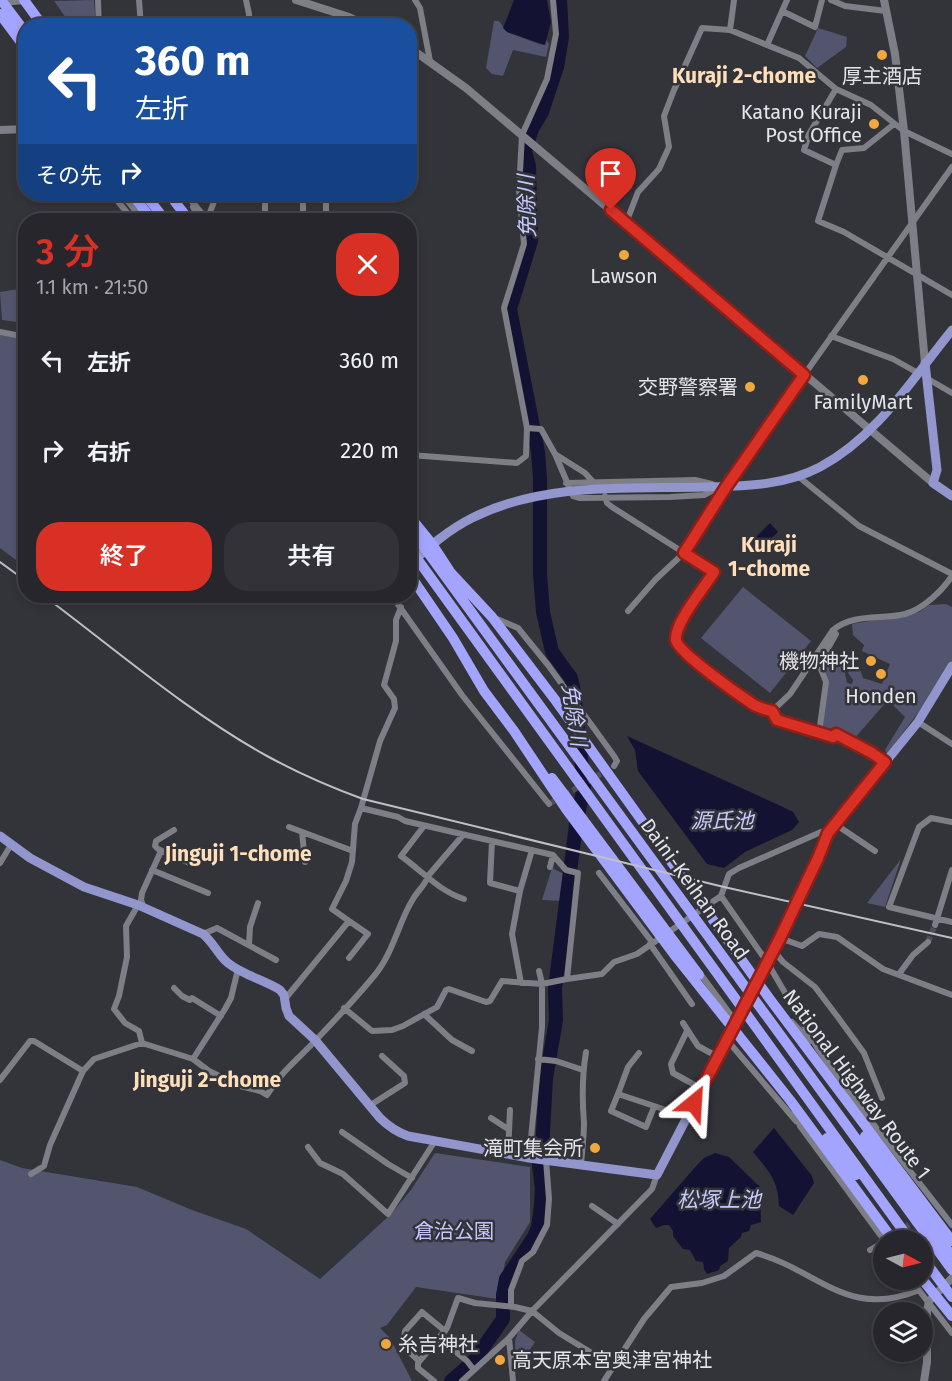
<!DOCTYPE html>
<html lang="ja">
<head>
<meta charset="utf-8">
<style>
	:root { --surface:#26262c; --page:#323238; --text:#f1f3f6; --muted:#a4a5a9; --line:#424348; --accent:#d93025 }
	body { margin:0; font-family:"Fira Sans","Noto Sans JP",sans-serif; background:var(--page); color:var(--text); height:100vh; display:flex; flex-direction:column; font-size:22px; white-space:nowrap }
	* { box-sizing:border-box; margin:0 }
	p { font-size:20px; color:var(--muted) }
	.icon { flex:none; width:33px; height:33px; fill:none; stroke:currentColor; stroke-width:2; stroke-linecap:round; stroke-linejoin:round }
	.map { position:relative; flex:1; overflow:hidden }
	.panel { position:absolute; left:18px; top:213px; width:399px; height:390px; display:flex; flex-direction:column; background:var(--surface); border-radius:24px; box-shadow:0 3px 9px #0003,0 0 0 2px var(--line) }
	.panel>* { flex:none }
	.top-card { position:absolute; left:18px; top:18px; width:399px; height:183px; border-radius:24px; box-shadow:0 3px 9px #0003,0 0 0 2px var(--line); background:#1a4fa0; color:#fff; overflow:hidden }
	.needle { width:39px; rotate:97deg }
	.tools { position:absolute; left:873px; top:1230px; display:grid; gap:12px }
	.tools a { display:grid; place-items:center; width:60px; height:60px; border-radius:50%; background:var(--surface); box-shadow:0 3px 9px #0003,0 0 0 2px var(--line); font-size:30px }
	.pin { position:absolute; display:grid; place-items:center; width:51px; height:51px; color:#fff; margin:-62px -26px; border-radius:50% 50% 50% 0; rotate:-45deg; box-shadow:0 0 6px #0007 }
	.pin .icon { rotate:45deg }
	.me { position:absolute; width:66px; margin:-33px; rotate:27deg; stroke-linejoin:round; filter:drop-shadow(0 0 4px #0008) }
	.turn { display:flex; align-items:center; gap:21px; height:126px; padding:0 18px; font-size:27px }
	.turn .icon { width:78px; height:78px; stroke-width:2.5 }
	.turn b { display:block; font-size:42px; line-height:51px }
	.then { display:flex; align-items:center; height:57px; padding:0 18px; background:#0003; gap:12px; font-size:22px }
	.round { display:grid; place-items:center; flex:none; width:63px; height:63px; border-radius:24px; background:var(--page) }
	.overview { display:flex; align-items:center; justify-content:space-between; height:102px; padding:0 18px }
	h1 { font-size:36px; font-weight:600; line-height:45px; color:var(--accent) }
	.cta { display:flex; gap:12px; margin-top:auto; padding:12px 18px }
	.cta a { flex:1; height:69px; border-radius:24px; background:var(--accent); color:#fff; font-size:24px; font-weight:600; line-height:69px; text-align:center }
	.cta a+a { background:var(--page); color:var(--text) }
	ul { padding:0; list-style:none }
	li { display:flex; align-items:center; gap:18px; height:90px; padding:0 18px }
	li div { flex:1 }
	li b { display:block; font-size:22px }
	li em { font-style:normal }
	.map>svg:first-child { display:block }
	.green { fill:#53556f }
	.water { fill:#141232 }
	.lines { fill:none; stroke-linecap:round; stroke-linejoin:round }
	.river { stroke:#141232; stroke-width:14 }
	.street-tunnel { stroke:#4e4e54; stroke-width:6; stroke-dasharray:6 3; stroke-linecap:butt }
	.street { stroke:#7d7e86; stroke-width:6 }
	.secondary { stroke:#7d7e86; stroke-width:8 }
	.primary { stroke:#9395cd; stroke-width:9 }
	.highway { stroke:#a2a4fd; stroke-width:10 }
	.rail { stroke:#bfbfc5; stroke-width:2 }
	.route-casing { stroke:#8d1f18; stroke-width:15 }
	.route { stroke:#d93025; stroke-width:10 }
	.poi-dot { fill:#efa73e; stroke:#33333a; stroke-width:2 }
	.labels { text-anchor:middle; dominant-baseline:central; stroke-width:5; stroke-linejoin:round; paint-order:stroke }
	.poi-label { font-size:20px; fill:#e4e4e9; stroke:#33333a }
	.street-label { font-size:20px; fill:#e4e4e9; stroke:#33333a }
	.park-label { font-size:20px; fill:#c4c7fb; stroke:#33333a }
	.neighbourhood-label { font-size:21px; font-weight:bold; fill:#fedfb9; stroke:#33333a }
	.water-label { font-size:21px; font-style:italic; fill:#c7cafe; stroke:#33333a }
</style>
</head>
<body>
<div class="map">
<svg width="952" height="1381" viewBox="0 0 952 1381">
	<rect width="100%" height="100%" fill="#33333a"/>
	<path class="green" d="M94,0L96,25H71L54,1Z
		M494,21H499L507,32L539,44L544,45L546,40L549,44L546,57L513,50L503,76L492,74L486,68Z
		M818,28L847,37L846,47L817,68L805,56Z
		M25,288V323L2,320L0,292Z
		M0,335L25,339V567L0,548Z
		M743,587L811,641L770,693L701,638Z
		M946,604L952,607V662L939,685L887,754L885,750L905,717L888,700L853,740L835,732L831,734L822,731L828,683L824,668L830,655C842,663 845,670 847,683L852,684L853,680L848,673L852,665L860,669L863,678L882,684L890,664L862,651L864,645L853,635L852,624L919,612L929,605Z
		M901,859L885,907L867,903Z
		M552,868L566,875L562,901L542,900Z
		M435,1153L530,1167V1222L505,1262L498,1299L416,1287L387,1325L380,1328L390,1338L412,1381H0V1160L22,1168L137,1187L192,1210L246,1229L320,1279L390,1215L411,1190Z
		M519,1330L535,1342L516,1370L515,1341Z"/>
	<path class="water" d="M514,0H547L551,22L545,45L507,32L503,28Z
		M770,523L778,532L757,551L750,543Z
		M627,736L783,807L793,812L799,822L792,830L745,852L724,868L707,864L638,771L635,750Z
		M774,1128L812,1176L814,1183L793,1215L779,1206C778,1180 769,1171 753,1152Z
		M715,1153L729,1157L760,1187L761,1222L751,1225L749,1231L742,1233L741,1237L729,1248L728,1261L720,1266L719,1270L707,1274L704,1269L703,1262L696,1261L690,1250L683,1249L673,1236V1231L669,1225H664L656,1228L650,1219L697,1165L704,1158Z"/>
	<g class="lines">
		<path class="river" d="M451,1381L473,1362L503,1319V1295L506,1279L534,1237L538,1227L541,1206L542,1188L539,1165L542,1151L546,1078L556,1020L555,988L576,825L584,786L574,692L571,678L552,652L543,612L540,574V478L538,452L510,309L531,241L529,166L525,151L532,129L542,112L557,67L562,37L560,0"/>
		<path class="street-tunnel" d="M549,804L606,771
			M928,942L935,925
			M889,1238L918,1219"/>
		<path class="street" d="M98,0L99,26
			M139,0L141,26
			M246,0L249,14V26
			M415,0L420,8L430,61
			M831,0L845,6L886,11
			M782,11L815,27L822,0
			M730,30L734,0
			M767,45L787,0
			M836,89L809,134L804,150L836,165L818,221L844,232L952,295
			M836,165L842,150L864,148L894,124
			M112,194L133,220
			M122,194L143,220
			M186,194L207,220
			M303,194V220
			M326,194V220
			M193,207L200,220
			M207,220L217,194
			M265,220V194
			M626,223L638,192L659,169L669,147L664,116L674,90L702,28L730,30L799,58L836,89L871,105L904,131L952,154
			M0,332L26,337
			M831,336L893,359L918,373
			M928,379L952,393
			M527,428L541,429L555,454L585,473L594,483
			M555,454L573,496L580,498L670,497L704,495L717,488
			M410,455L517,463L526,456L527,428L504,308L524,244L519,190L522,135L547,79L556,34L553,0
			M799,477L859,526L952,574
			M566,483L695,480L712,484
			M605,496L607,503L612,507L714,572C704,588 674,623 676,640C677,652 742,697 754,705C760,708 766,710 772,711L790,694L833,630C854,613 881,620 905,614C923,609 942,591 952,576
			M392,596L462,695L549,804
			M628,611L656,579L684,553L726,487L804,375L952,167
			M497,619L518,628L548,665L614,756L617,761L614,766
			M772,711L777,720L833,737L836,734L872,753L885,762
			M918,722L952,744
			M819,733L826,682L819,664L836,634L833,630
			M952,822L931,818L919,827L889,907L952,922
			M835,824L875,851
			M424,826L401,856C422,871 439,891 464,899
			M289,827L353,851
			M174,830L156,841L155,846L158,849L194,865
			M302,832L305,862
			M828,833L821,832L739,868L729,874L721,896L767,962L818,1049L846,1089L952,1225
			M492,841L490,883L520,891
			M0,863L11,845
			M550,867L553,855
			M152,870L208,893
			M599,873L652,942
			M138,905L126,926L127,957L119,996L114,1009L125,1023L139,1031L142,1043
			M144,908L141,900L142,893L161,851
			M349,921L368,934L349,958
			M935,925L952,870
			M203,934L217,928L276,960
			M780,938L802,946L819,934L837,937L883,969L952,995
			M650,944L692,1004
			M249,945L250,927L258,903
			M773,950L783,962L815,987L837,1016L864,1053L882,1098
			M699,972L736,1022
			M899,974L913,955L928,942
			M567,979L602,974L614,962L637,954L721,896
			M521,983L512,934L520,891L532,850
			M174,988L182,996L190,1000L192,998L221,1016
			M285,999L349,921L332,909L346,881L352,862L355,824L361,808L380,741L395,708L394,699L384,685L396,641V620L401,607
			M344,1008L372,1031L392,1030L403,1026L437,1007L446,990L449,989L486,1002L490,1001L502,981L542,984L567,979L578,873L566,870L553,855L405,821L398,817L361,808
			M424,1014L452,1040L472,1051
			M792,1022L810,1041
			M683,1023L698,1046L718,1057
			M687,1031L671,1064L673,1073L702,1089
			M727,1040L796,1121
			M639,1053L628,1067L618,1094L687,1117
			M193,1059L225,1009L231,998L238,969
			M538,1059L556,1061L583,1070
			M0,1080L30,1041H34L83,1071
			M618,1094L611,1111L646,1127L654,1107
			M369,1106L405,1083L404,1076L382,1056
			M795,1113L800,1126L884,1240
			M491,1118L508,1129
			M342,1132L388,1164L412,1178
			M308,1147L320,1163L343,1174L388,1214L435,1141
			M508,1153L510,1110
			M529,1158L542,1027V984L539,971
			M581,1165C582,1151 584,1137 584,1123C582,1099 582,1076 586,1052
			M31,1174L44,1166L50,1145L83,1071L94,1059L142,1043L193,1059L209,1071L240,1086L260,1091L267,1095C280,1073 298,1059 315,1041C335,1020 356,998 374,976C394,952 398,923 413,899C418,890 425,886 428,876L463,835
			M592,1206L618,1224
			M870,1250L884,1242
			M911,1280L952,1333
			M511,1306V1290L522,1261L533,1252L547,1225L549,1199L546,1160
			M439,1338L467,1361L474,1370
			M509,1338L513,1381
			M419,1361L403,1346L405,1331L422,1312L445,1331
			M434,1381L418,1368V1363L447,1328L458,1298L475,1303L515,1307L532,1311L559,1333L613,1366
			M462,1381L509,1338L532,1311L652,1189L657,1175
			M604,1381L644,1319L671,1287L702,1283L724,1276L756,1253C818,1270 848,1320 919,1290"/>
		<path class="secondary" d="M296,0L349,17L368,26
			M884,0L895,54L904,131L925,363
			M0,2L25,0
			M410,48L466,88L933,483
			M0,130L26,129
			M924,1381L927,1362V1311L929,1301L952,1278"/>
		<path class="primary" d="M925,363L937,470L933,483L952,496
			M410,564C429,547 448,530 472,518C544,482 626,489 705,487C744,486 784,486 820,467C877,437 912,379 952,330
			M0,836L30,858L84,887L138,905L203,934C214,943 218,955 228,963C243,975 264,980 280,990L284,995L286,1008L289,1016L315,1040L380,1118C389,1127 397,1132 408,1136L529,1158L657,1175L780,938L818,858L828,833L918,722L952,666"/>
		<path class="highway" d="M1,0L26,33
			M24,0L43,26
			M0,14L26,49
			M132,194L152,220
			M145,194L165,220
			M169,194L189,220
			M410,517L432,544L451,573L492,617L556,701L769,998L952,1241
			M410,528L952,1270
			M410,549L910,1240
			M410,575L453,638L484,691L514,731L566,809L676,957L790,1100L893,1240
			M552,778L699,975
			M865,1136L952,1256
			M827,1138L856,1175
			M922,1257L952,1297
			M922,1279L952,1316"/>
		<path class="rail" d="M0,562L26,581
			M44,596C115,649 189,713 267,756C298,773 330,787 363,799L724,887L952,938"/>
	</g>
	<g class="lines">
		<g class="route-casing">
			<path id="route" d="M611,210L804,375L726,487L684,553L714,572C705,587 674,623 676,640C677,652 742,697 754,705C760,708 766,710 772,711L777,720L833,737L836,734L872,753L885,762L828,833L818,858L780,938L694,1103"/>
		</g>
		<use href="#route" class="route"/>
	</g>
	<g class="poi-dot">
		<circle cx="882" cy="55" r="6"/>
		<circle cx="874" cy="124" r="6"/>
		<circle cx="624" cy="255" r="6"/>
		<circle cx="863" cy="380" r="6"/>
		<circle cx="750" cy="387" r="6"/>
		<circle cx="871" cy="661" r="6"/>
		<circle cx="881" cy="674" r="6"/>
		<circle cx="595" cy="1148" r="6"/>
		<circle cx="386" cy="1344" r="6"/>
		<circle cx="500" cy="1360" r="6"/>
	</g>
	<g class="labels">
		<g class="poi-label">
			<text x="882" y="76">厚主酒店</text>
			<text x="862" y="112" text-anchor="end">Katano Kuraji<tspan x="862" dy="23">Post Office</tspan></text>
			<text x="624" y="276">Lawson</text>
			<text x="738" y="387" text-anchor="end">交野警察署</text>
			<text x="863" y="402">FamilyMart</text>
			<text x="859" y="661" text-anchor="end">機物神社</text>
			<text x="881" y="696">Honden</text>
			<text x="583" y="1148" text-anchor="end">滝町集会所</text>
			<text x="398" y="1344" text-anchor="start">糸吉神社</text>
			<text x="512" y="1360" text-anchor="start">高天原本宮奥津宮神社</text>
		</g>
		<g class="street-label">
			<text transform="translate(695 889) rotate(54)">Daini-Keihan Road</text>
			<text transform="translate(857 1084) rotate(53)">National Highway Route 1</text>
		</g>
		<g class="park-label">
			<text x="454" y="1231">倉治公園</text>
		</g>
		<g class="neighbourhood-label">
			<text x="744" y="76">Kuraji 2-chome</text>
			<text x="769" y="545">Kuraji<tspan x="769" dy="24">1-chome</tspan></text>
			<text x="238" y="854">Jinguji 1-chome</text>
			<text x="207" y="1080">Jinguji 2-chome</text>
		</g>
		<g class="water-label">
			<text transform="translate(527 206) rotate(-92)">免除川</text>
			<text transform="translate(574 715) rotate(81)">免除川</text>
			<text x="722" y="821">源氏池</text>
			<text x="719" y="1200">松塚上池</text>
		</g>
	</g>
</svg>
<div class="tools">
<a><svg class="needle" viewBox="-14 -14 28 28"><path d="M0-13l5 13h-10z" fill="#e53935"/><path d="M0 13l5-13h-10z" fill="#a4a5a9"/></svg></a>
<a><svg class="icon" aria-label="layers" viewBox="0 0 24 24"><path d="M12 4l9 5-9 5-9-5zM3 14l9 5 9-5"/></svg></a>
</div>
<div class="pin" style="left:611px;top:210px;background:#d93025"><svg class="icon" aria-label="arrive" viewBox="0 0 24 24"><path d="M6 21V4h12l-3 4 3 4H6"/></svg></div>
<svg class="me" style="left:694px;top:1103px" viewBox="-20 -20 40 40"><path d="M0-17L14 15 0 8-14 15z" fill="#d93025" stroke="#fff" stroke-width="4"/></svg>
<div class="top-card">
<div class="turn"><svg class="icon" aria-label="left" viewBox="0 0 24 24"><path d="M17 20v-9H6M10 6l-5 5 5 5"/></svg><div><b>360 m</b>左折</div></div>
<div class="then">その先<svg class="icon" aria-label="right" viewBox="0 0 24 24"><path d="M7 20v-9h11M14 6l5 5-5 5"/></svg></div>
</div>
<section class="panel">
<div class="overview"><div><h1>3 分</h1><p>1.1 km · 21:50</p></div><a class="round" style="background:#d93025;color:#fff"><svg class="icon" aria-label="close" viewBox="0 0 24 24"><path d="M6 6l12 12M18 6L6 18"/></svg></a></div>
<ul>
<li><svg class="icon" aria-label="left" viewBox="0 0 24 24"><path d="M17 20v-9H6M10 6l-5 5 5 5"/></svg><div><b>左折</b></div><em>360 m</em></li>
<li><svg class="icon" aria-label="right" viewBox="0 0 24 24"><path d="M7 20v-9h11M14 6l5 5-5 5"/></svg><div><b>右折</b></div><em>220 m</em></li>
</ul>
<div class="cta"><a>終了</a><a>共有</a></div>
</section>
</div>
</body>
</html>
